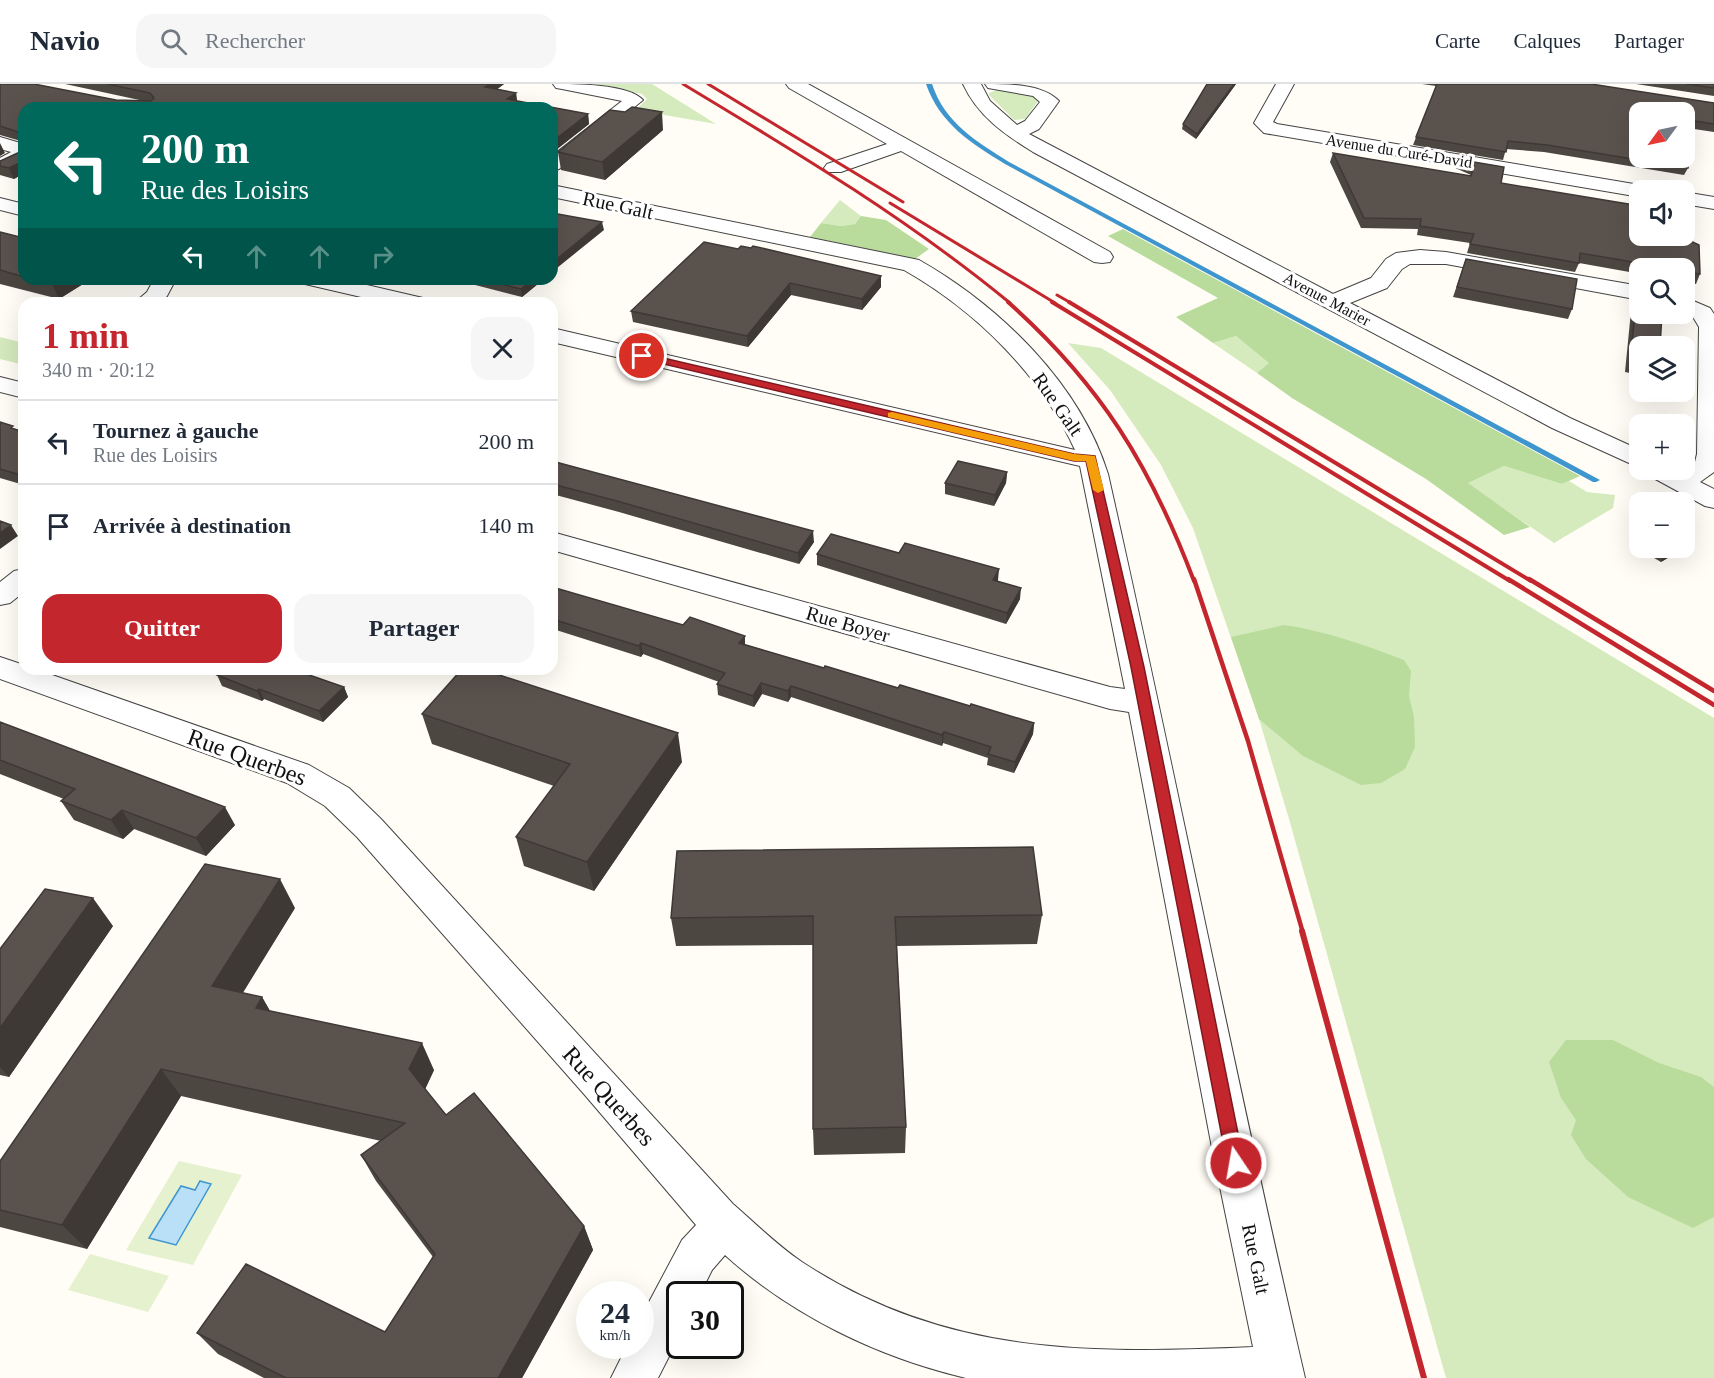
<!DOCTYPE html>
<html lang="fr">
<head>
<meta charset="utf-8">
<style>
	:root { --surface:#fff; --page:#f6f6f7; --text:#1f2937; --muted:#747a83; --line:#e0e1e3; --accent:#c4262e }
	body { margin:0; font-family:Georgia,serif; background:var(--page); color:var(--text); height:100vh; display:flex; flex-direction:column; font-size:22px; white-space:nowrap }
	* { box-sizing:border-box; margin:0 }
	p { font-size:20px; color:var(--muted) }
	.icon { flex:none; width:33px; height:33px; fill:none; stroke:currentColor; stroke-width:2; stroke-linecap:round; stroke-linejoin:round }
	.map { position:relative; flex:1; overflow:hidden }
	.details { position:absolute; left:18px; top:213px; width:540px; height:378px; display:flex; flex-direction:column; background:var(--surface); border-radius:18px; box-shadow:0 6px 24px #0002 }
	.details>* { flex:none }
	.banner { position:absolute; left:18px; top:18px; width:540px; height:183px; border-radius:18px; box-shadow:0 6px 24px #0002; background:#00695c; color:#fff; overflow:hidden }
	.needle { width:39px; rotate:237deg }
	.tools { position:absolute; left:1629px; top:18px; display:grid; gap:12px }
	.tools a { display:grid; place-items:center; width:66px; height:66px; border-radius:12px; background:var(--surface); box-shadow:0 6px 24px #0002; font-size:30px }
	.speed { position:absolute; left:576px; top:1197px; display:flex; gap:12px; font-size:30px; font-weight:700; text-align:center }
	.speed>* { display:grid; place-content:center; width:78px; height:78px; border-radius:50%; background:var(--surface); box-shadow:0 6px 24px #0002; line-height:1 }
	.speed small { font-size:15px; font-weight:400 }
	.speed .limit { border:3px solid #111; border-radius:9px; background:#fff; color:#111 }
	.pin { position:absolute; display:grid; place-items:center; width:51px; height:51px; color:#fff; margin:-26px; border:3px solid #fff; border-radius:50%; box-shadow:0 2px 6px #0007 }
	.me { position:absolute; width:66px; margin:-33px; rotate:348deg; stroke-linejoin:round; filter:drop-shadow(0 0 4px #0008) }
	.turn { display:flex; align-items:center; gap:21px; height:126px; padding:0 24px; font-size:27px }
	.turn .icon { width:78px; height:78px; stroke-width:2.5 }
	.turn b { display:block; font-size:42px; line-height:51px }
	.lanes { display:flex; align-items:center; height:57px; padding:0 24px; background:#0003; justify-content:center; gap:30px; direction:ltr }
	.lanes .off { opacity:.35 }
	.round { display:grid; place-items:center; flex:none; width:63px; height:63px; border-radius:18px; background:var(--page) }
	.headline { display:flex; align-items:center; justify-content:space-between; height:102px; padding:0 24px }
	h1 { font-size:36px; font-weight:600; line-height:45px; color:var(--accent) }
	.cta { display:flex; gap:12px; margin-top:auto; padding:12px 24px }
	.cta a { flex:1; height:69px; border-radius:18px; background:var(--accent); color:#fff; font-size:24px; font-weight:600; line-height:69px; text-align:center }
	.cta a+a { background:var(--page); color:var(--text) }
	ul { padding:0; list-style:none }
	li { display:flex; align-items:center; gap:18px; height:84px; padding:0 24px; border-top:2px solid var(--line) }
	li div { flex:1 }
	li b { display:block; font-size:22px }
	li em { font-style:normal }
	header { display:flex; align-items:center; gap:36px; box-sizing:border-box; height:84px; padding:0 30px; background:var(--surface); border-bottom:2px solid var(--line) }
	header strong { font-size:28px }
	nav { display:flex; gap:33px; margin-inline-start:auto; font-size:21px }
	.search { width:420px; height:54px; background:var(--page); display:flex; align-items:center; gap:15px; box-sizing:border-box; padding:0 21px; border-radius:18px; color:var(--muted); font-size:22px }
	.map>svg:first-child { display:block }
	.green { fill:#d5ebbd }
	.forest { fill:#b9dc9c }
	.pitch { fill:#e6f2cf }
	.water { fill:#b9e0f7; stroke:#3f96cf; stroke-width:1.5 }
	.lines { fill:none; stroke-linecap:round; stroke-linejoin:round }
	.stream { fill:#3f96cf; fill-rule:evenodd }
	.minor-casing { stroke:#444; stroke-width:2 }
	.minor { fill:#fff; fill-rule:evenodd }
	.rail-far3 { stroke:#c4262e; stroke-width:3 }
	.rail-far2 { stroke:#c4262e; stroke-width:4 }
	.rail-far1 { stroke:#c4262e; stroke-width:4.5 }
	.rail { stroke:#c4262e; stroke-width:6 }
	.wall { fill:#4d4742 }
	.shaded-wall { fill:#3f3936 }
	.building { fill:#5a524d; stroke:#3f3936; stroke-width:1.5; fill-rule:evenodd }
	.route { fill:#c4262e; stroke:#7f191e; stroke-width:1.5 }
	.slow { fill:#f59e0b }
	.labels { text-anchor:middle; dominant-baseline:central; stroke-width:6; stroke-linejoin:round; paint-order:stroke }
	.far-street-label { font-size:16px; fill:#111; stroke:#fff }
	.street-label { font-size:20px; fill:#111; stroke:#fff }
	.near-street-label { font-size:24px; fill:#111; stroke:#fff }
</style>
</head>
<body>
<header>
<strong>Navio</strong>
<div class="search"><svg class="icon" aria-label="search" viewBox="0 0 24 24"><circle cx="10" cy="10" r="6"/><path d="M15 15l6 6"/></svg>Rechercher</div>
<nav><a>Carte</a><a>Calques</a><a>Partager</a></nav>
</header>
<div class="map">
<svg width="1714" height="1294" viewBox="0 0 1714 1294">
	<rect width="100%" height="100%" fill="#fffdf5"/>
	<path class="green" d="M594,0H652L716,40L636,26L647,15L642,10Z
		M997,6L1033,12L1038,17L1025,35L1014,36L989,11V9Z
		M840,116L861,132L855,140L841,142L821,139Z
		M1236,252L1270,279L1257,289L1213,259Z
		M0,253L24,259V281L0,275Z
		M1068,259L1101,264L1714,634V1294H1446L1289,735L1259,635L1193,444L1161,381L1110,306Z
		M1504,382L1562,400L1569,397L1587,408L1615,411L1613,424L1554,459L1467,399Z"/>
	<path class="forest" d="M861,132L886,136L929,165L915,175L810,153L821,139L841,142L855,140Z
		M1123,145L1580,392L1562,400L1504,382L1468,399L1530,443L1504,451L1426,395L1292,314L1257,289L1269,279L1236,252L1213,259L1176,233L1218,214L1108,152Z
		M1284,541C1326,547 1365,561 1404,576L1411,587L1409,612L1414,633L1415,663L1405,685L1381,699L1361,701L1303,672L1259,635L1231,553Z
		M1566,956H1613L1659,979L1701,993L1714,1003V1133L1693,1144L1628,1113L1586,1075L1571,1051L1576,1036L1561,1014L1549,978Z"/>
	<path class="pitch" d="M179,1077L242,1091L193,1181L126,1166Z
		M90,1170L169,1192L148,1228L68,1206Z"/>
	<path class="water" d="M200,1097L211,1100L176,1161L149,1154L181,1102L195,1106Z"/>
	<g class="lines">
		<path class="stream" d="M926,0H932C945,39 976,57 1009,78L1600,396L1596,398H1593L1005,80C971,59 940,40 926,0Z"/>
		<g class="minor-casing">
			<path id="minor" d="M553,0C575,0 629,0 643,16L559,85L552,87V72L622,17L562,5L556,4Z
				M786,0H808L1110,168L1113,173L1110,178L1102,179L1094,178L901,67L841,88H827L824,84L827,80L887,60L789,4Z
				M963,0H981L990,17L1017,41L1025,37L1040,18L1033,12L988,4L985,0C1010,0 1043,0 1059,17L1039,45L1029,50L1333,210L1371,194L1386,175L1396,169L1420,166L1446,168L1640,202V216L1446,180H1410L1402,185L1387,204L1350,219L1570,334L1640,366V384L1552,344L1033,68C1004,50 978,32 963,0Z
				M1276,0H1294L1273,38L1277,40L1640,101L1647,103L1650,106H1640V113L1264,49L1254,39Z
				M0,53L24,60V76L0,88V74L11,68L0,65Z
				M552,101L919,176C1000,222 1080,300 1108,390C1176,691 1235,993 1305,1294H966C878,1273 792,1232 725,1171L712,1186L700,1210H680V1251L658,1294H611L627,1262H640V1235L682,1156L696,1141L584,1010L357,753L325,722L287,699L0,595V573L24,581V585H35L309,681L349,704L381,735L733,1120C755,1139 777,1161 802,1178C944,1272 1089,1270 1253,1263L1213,1069L1129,628L1110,625L552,466V448L1110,603L1125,605L1080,382L552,258V244L1075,366C1041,291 976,227 904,186L552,113Z
				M1684,108L1714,113V125L1684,120Z
				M0,114L24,120V132L0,126Z
				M154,195H176L167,212L160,219H134L147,208Z
				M302,195H341L423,214L426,219H387L305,200Z
				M1684,213L1710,224L1714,230V388L1700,398L1714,405V424L1705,422L1648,391L1644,386H1676L1680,388L1695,378L1697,370L1699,243L1693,233L1684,229Z
				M0,293L24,299V314L0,308Z
				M24,485V508L10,519L0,521V498L14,487Z"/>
		</g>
		<use href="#minor" class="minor"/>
		<path class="rail-far3" d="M683,0C796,68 908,135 1010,219
			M708,0L903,118
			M890,119L1055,219
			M1057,211L1071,219"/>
		<path class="rail-far2" d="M1008,218C1101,301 1150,381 1194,497
			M1052,218L1510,497
			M1069,218L1531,497"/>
		<path class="rail-far1" d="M1194,495L1248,657L1303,849
			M1508,495L1714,621
			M1529,495L1714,607"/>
		<path class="rail" d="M1302,847L1424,1294"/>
	</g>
	<path class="wall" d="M0,0H34L116,16L144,17L65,0H504L497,5L516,9L517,17L588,30L589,40L552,69V24H24V89L14,95L0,91V82L9,84L0,82V77L20,68L21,57L0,51Z
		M1207,0H1236L1196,55L1182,45L1183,40Z
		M1422,0H1591L1714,19V48L1694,45L1688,84L1684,91L1544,68L1506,65L1503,76L1413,61L1436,2Z
		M1636,0H1714V12Z
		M663,46L605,96L561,86L558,68Z
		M1333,69L1471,92V91L1453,83L1456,75L1504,83L1501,99L1640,152L1700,190L1696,200L1684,198V184H1640V201L1634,199L1635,189L1579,179L1575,188L1467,169L1470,159L1417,151L1418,145L1361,144L1330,78Z
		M0,148L24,154V195H91L59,215L0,200Z
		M738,165L881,192V203L862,226L791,211L748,263L633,238L631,227Z
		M1466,175L1572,225L1568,235L1453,213Z
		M452,195H544L522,213Z
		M1637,207L1640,262V291L1625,288L1632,217Z
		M0,338L15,345L24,348V401L0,394Z
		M552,377L814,458L799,480L619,428L552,410Z
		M1007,388L1006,399L994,422L945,410V399Z
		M1640,460V464H1684L1661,478L1637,464Z
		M817,470L998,496V497L1020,515L1006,540L817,481Z
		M552,503L824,584L1034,639L1033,650L1014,689L987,681L988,674L943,659L942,662L791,613L788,618L762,610L754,623L718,611L717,600L719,598L643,570L641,573L553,545L552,547Z
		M203,585H292L344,603L348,613L323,638L264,615L262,617L222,602L217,591L218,590Z
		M422,630L682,678L594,807L524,782L516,753L554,702L432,660Z
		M0,638L235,741L206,772L134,745L123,755L74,736L61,717L64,715L0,690Z
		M677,767L1042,831L1037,860L897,862L906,1043L905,1069L814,1071L813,1045V861L676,862L671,834Z
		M295,824L242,909L262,913L270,927L434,986L425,1005L446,1031L584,1142L593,1166L522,1294H264L218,1270L197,1249L385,1248L433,1173L376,1097L361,1071L381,1057L181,1012L87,1165L0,1143V1126Z
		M113,842L9,993L0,991V865Z"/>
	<path class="shaded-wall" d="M490,0H504L487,13L485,3Z
		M1234,0H1236L1196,55L1197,50Z
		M516,9L517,18L507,15Z
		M662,28L663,46L605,96L602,78Z
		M588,30L589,40L552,69V58Z
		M0,59L5,69L0,72Z
		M24,77V89L14,95L9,84Z
		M602,138L604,146L552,188V179Z
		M881,192V203L862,226V215Z
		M60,195H91L59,215L52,200Z
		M533,195H544L522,213L521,205Z
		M790,199L791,211L748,263L747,252Z
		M1007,388L1006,399L994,422L995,411Z
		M11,441L18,452L0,465V449Z
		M813,447L814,458L799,480L798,469Z
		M1678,464H1684L1661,478L1664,472Z
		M999,485L998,496L992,507L993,496Z
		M1021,504L1020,515L1006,540L1007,529Z
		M745,552V563L739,559Z
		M641,559L643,570L641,573L639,562Z
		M761,599L762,610L754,623L753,612Z
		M791,602V613L788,618V607Z
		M344,603L348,613L323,638L319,627Z
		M259,605L264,615L262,617L257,607Z
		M1034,639L1033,650L1014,689L1015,678Z
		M944,648L943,659L942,662V651Z
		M678,649L682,678L594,807L587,778Z
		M225,723L235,741L206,772L196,754Z
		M122,726L134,745L123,755L111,736Z
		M280,795L295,824L230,930L212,902Z
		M93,814L113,842L9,993L0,983V944Z
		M262,913L278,941L256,924Z
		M422,959L434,986L422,1012L409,985Z
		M161,985L181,1012L87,1165L62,1141Z
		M584,1142L593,1166L522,1294H498Z"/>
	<path class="building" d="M0,0H34L116,16L151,17L154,14L150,9L107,0H490L485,3L516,9L507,15L588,30L552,58V24H24V77L9,84L0,82V77L20,68L21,49L0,42Z
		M1207,0H1234L1197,50L1183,40Z
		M1437,0H1591L1714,19V40L1695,37L1688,84L1547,61L1508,57L1506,68L1416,53ZM1640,28H1684V74H1640Z
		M1686,0H1714V4Z
		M632,23L662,28L602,78L558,68L610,26L625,28Z
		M1333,69L1471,92L1474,82L1456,75L1504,83L1501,99L1640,122V152H1680L1699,161L1700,190L1684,188V184H1640V190L1638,189L1639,179L1580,169L1579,179L1470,160L1474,150L1420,142L1421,135L1364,134Z
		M552,129L602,138L552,179Z
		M0,148L24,154V193L0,186Z
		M704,158L738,165L741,162L751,164L753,162L881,192L862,215L790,199L747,252L631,227Z
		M1466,175L1577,195L1572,225L1457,203Z
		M33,195H60L52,200Z
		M481,195H533L521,205Z
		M1637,207L1640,208V230H1662L1660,262H1640V281L1630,279Z
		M0,338L13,342L11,344L24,348V392L0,385Z
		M552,377L563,380L813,447L798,469L617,417L552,400Z
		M958,377L1007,388L995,411L945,399Z
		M0,437L11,441L0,449Z
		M831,450L899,469L905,459L999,485L993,496L1021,504L1007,529L817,470Z
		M1649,464H1678L1664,472Z
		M552,503L683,541L690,533L745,552L739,559L824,584L825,582L898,604L900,601L970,622L971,620L1034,639L1015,678L988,670L991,663L944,648L942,651L791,602L788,607L761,599L753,612L717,600L725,589L641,559L639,562L552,535Z
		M224,585H292L344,603L319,627L259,605L257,607L217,591Z
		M462,585H481L678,649L587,778L516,753L570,680L422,630Z
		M0,638L225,723L196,754L122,726L111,736L61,717L75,705L0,676Z
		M1033,763L1042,831L895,833L906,1043L813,1045V832L671,834L677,767Z
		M205,780L280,795L212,902L262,913L256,924L422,959L409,985L446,1031L474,1009L584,1142L498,1294H286L197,1249L246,1180L385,1248L435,1170L361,1071L405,1039L161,985L62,1141L0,1126V1077Z
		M45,805L93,814L0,944V865Z"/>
	<path class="route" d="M642,269L1074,370L1095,372L1144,583L1244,1079L1242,1085L1236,1088L1229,1085L1227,1079L1131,583L1086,377H1074L638,274V270Z"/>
	<path class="slow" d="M892,328L1074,370L1095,372L1104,406L1098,409L1093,406L1086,377H1074L888,333V329Z"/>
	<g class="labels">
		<g class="far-street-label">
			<text transform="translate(1399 67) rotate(9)">Avenue du Curé-David</text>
			<text transform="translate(1327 215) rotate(28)">Avenue Marier</text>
		</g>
		<g class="street-label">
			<text transform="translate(618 121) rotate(12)">Rue Galt</text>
			<text transform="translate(1058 320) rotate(55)">Rue Galt</text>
			<text transform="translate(848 540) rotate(16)">Rue Boyer</text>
			<text transform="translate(1256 1175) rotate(78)">Rue Galt</text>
		</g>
		<g class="near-street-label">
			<text transform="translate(247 673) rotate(20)">Rue Querbes</text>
			<text transform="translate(609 1012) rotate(48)">Rue Querbes</text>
		</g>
	</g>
</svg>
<div class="tools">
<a><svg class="needle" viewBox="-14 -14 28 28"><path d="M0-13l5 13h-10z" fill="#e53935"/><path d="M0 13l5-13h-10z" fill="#747a83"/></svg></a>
<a><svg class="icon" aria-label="sound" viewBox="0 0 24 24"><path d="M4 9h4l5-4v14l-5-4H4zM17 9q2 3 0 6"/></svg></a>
<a><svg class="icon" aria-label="search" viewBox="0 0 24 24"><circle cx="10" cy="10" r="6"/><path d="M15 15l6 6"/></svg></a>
<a><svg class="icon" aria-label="layers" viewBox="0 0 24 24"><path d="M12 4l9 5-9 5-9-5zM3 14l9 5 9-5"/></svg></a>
<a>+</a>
<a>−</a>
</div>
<div class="speed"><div>24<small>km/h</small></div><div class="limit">30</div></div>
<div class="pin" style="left:642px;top:272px;background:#d93025"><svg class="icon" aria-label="arrive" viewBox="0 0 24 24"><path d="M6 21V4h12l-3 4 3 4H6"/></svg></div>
<svg class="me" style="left:1236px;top:1079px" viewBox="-20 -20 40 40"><circle r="17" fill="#c4262e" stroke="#fff" stroke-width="3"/><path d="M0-11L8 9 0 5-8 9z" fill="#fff"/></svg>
<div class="banner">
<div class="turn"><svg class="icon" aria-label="left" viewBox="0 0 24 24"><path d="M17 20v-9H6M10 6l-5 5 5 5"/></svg><div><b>200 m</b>Rue des Loisirs</div></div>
<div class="lanes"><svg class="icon" aria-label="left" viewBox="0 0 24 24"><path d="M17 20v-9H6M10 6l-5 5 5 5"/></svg><svg class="icon off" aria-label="ahead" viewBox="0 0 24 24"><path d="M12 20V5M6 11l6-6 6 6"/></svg><svg class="icon off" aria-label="ahead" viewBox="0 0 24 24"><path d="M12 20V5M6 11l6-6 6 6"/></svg><svg class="icon off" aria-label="right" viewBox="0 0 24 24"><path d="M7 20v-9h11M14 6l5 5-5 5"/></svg></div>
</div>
<section class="details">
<div class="headline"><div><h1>1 min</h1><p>340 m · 20:12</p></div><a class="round"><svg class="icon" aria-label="close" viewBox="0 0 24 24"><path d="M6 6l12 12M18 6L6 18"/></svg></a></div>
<ul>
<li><svg class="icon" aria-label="left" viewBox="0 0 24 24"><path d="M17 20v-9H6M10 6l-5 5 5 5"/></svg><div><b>Tournez à gauche</b><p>Rue des Loisirs</p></div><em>200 m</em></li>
<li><svg class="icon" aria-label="arrive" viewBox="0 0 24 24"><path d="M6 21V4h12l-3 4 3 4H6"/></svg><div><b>Arrivée à destination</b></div><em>140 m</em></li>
</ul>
<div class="cta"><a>Quitter</a><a>Partager</a></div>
</section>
</div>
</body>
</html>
